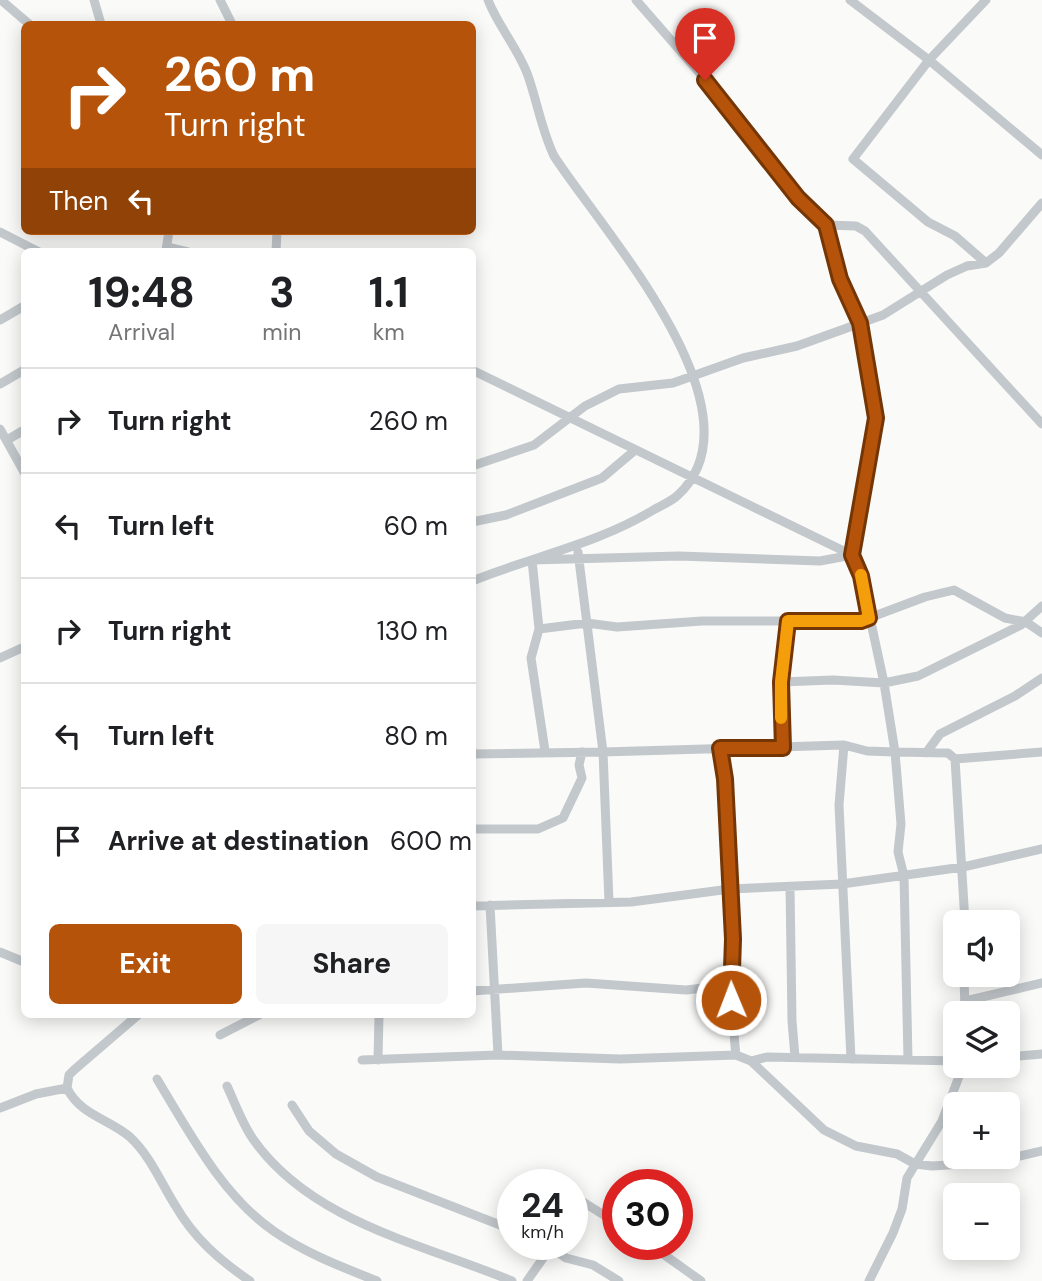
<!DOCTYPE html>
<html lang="en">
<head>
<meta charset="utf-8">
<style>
	:root { --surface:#fff; --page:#f6f6f6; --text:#202124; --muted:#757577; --line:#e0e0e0; --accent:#b45309 }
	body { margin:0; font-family:"DM Sans",sans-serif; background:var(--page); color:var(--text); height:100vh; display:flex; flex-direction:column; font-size:26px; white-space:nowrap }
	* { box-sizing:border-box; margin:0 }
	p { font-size:23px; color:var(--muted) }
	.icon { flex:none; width:38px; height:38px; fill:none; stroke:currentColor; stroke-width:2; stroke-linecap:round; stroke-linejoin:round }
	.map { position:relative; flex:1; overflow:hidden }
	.sheet { position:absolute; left:21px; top:248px; width:455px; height:770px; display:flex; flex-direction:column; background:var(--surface); border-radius:10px; box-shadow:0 4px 18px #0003 }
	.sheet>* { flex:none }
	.hud { position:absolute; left:21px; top:21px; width:455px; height:214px; border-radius:10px; box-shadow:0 4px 18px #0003; background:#b45309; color:#fff; overflow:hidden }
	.buttons { position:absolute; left:943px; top:910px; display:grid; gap:14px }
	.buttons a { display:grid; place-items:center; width:77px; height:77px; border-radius:10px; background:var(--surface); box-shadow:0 4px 18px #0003; font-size:35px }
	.speed { position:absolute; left:497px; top:1169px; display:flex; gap:14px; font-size:35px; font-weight:700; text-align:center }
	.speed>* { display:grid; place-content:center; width:91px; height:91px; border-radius:50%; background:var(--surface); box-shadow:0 4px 18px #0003; line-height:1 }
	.speed small { font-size:18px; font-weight:400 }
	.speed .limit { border:10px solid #d22; background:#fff; color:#111 }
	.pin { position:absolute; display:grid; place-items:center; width:60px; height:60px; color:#fff; margin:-72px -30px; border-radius:50% 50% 50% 0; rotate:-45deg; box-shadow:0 0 7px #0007 }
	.pin .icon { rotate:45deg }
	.me { position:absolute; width:77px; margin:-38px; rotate:359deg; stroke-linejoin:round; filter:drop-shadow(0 0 5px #0008) }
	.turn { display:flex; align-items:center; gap:24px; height:147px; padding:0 28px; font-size:32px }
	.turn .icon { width:91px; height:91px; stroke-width:2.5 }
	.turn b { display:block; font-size:49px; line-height:60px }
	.then { display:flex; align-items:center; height:66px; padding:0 28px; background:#0003; gap:14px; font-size:26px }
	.eta { display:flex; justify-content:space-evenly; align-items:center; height:119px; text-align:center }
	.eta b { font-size:42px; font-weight:700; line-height:49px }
	.primary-button { display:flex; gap:14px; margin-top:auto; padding:14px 28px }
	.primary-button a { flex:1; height:80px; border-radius:10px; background:var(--accent); color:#fff; font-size:28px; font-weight:700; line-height:80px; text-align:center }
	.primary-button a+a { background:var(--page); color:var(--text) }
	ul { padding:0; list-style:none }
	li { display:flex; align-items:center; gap:21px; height:105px; padding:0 28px; border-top:2px solid var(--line) }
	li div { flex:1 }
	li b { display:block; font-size:26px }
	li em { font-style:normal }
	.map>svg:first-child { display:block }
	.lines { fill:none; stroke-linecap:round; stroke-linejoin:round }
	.minor { stroke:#c3c8cc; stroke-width:9 }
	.route-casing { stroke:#753606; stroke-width:18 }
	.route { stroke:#b45309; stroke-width:12 }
	.slow { stroke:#f59e0b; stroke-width:12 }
</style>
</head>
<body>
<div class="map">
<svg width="1042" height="1281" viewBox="0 0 1042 1281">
	<rect width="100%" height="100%" fill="#fafaf8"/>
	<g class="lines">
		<path class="minor" d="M1,0L29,24
			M94,0L101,24
			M220,0L232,24
			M850,0L929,60L1042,155
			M986,0L929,60L853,159L928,222L955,236L986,263
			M826,225L856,226L865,231L1042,424
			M0,232L39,252
			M167,247L188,252
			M166,250L169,231
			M276,252L277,231
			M0,320L24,306
			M472,370L852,555L861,576L884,683L895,752L948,753L955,759L965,922
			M0,384L24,370
			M0,429L24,472
			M7,440L24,430
			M472,466L534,445L585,406L619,389L673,383L743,358L797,346L883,315L947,275L967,266L986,263L999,253L1042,203
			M472,522L506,515L602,478L634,451
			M472,581C534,556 598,544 655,509C662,505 672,501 678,495C768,411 601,229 554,156C541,129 537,100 527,73C517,47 498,26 488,0
			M539,629L587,623L617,627L702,621H861L925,597L954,590L1005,618L1026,622L1042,633
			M0,658L24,647
			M781,682L788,621
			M844,745L839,805L851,1059
			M720,748C730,809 732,875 732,937C733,977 731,1015 736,1055
			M783,748L781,682L833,680L884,683L918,676L1021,625L1042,606
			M545,751L531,658L539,629L532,560L679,556L820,561L852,555L876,418L860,323L840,279L826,225L798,198L718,94L636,0
			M926,753L940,734L1015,696L1042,678
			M472,754L603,752L578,552
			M955,759L1042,752
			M472,829H538L563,818L582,778L579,765L582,752
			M790,887L792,1021L795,1057
			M609,902L603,752L844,745L867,751L895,752L901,824L898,852L904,876L908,1059
			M490,905L498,1055
			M472,906L631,902L730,889L842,884L963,867L1042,849
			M0,952L24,962
			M964,975L965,1013
			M472,991L586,983L686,990L730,985
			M965,1001L1042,983
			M138,1015L74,1070L69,1075L67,1088C80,1115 109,1119 130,1137C151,1157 160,1181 175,1205C194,1238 219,1260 250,1281
			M220,1035L259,1015
			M1008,1057L1042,1054
			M362,1060L498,1055L620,1059L736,1055L751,1061L767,1057L956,1061
			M378,1060L379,1015
			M751,1061L824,1130L856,1146L897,1154L915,1164L932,1166L993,1162L1042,1151
			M157,1079C189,1132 223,1197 275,1232C307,1254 342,1267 377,1281
			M227,1086C235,1103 242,1123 253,1139C311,1222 423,1244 512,1281
			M292,1105L309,1131L336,1154L377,1177L513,1230
			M0,1108L36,1094L67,1088
			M572,1195L618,1224
			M546,1244L566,1258L593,1265L619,1281
			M649,1244L701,1281
			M527,1281L553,1244
			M869,1281L893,1233L902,1209L907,1178L942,1121L963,1066"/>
	</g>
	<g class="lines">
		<g class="route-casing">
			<path id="route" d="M705,80L798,198L826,225L840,279L860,323L876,418L852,555L861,576L869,618L861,621H788L781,682L783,748H720L725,779L733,939L731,1000"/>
		</g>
		<use href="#route" class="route"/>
		<path class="slow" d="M781,718V682L788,621H861L869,618L861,575"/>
	</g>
</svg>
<div class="buttons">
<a><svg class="icon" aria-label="sound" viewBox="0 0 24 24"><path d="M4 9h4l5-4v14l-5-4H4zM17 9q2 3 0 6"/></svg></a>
<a><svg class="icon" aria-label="layers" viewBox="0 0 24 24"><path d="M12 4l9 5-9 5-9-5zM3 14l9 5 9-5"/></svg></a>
<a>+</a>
<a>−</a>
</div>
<div class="speed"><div>24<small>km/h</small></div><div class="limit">30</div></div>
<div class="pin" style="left:705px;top:80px;background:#d93025"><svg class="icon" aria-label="arrive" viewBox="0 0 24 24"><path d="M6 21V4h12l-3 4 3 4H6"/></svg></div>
<svg class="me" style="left:731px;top:1000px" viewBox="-20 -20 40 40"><circle r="17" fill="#b45309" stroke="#fff" stroke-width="3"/><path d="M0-11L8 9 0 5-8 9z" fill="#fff"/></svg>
<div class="hud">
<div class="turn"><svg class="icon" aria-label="right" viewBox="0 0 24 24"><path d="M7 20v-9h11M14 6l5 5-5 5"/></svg><div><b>260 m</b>Turn right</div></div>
<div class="then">Then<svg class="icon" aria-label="left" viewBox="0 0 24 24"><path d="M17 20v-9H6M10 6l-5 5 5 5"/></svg></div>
</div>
<section class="sheet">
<div class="eta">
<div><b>19:48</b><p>Arrival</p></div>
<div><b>3</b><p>min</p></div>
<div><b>1.1</b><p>km</p></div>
</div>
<ul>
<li><svg class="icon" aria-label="right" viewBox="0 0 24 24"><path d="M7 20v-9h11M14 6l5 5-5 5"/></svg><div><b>Turn right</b></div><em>260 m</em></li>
<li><svg class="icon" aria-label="left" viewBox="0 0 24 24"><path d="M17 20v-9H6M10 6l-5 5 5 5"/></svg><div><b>Turn left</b></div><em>60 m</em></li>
<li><svg class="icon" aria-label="right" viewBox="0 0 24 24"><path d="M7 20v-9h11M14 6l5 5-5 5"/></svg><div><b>Turn right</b></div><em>130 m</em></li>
<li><svg class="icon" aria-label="left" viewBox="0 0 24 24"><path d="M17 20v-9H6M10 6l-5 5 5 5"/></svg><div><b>Turn left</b></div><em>80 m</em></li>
<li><svg class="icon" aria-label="arrive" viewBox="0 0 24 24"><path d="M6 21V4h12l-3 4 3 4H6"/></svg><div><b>Arrive at destination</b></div><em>600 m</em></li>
</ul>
<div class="primary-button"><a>Exit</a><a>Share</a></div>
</section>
</div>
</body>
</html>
